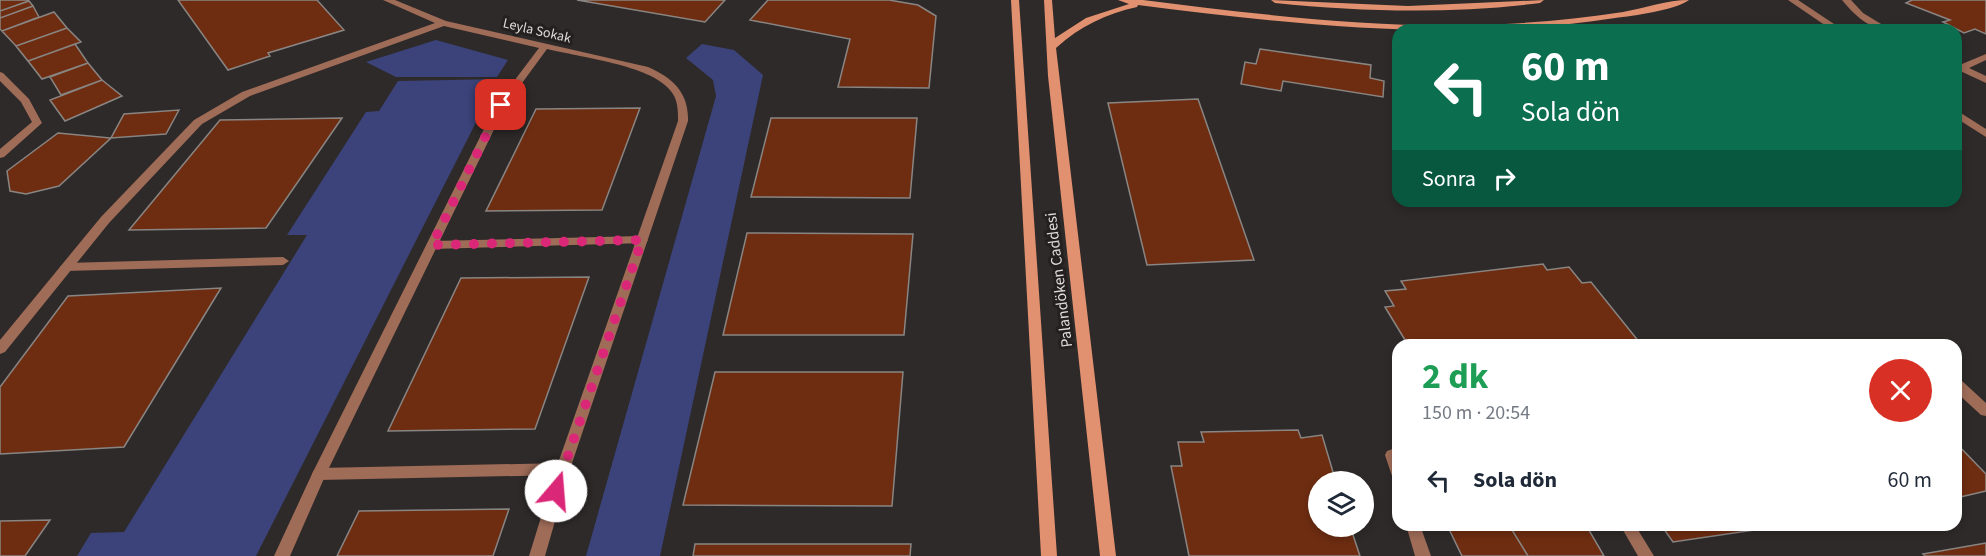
<!DOCTYPE html>
<html lang="tr">
<head>
<meta charset="utf-8">
<style>
	:root { --surface:#fff; --page:#f2f2f3; --text:#1f2937; --muted:#747a83 }
	body { margin:0; font-family:"Source Sans 3",sans-serif; background:var(--page); color:var(--text); height:100vh; display:flex; flex-direction:column; font-size:22px; white-space:nowrap }
	* { box-sizing:border-box; margin:0 }
	p { font-size:20px; color:var(--muted) }
	.icon { flex:none; width:33px; height:33px; fill:none; stroke:currentColor; stroke-width:2; stroke-linecap:round; stroke-linejoin:round }
	.map { position:relative; flex:1; overflow:hidden }
	.side { position:absolute; left:1392px; top:339px; width:570px; height:192px; display:flex; flex-direction:column; background:var(--surface); border-radius:18px; box-shadow:0 3px 9px #0003 }
	.side>* { flex:none }
	.banner { position:absolute; left:1392px; top:24px; width:570px; height:183px; border-radius:18px; box-shadow:0 3px 9px #0003; background:#0b6e4f; color:#fff; overflow:hidden }
	.controls { position:absolute; left:1308px; top:471px; display:grid; gap:12px }
	.controls a { display:grid; place-items:center; width:66px; height:66px; border-radius:50%; background:var(--surface); box-shadow:0 3px 9px #0003; font-size:30px }
	.pin { position:absolute; display:grid; place-items:center; width:51px; height:51px; color:#fff; margin:-26px; border-radius:12px; box-shadow:0 3px 9px #0006 }
	.me { position:absolute; width:66px; margin:-33px; rotate:18deg; stroke-linejoin:round; filter:drop-shadow(0 0 4px #0008) }
	.turn { display:flex; align-items:center; gap:21px; height:126px; padding:0 30px; font-size:27px }
	.turn .icon { width:78px; height:78px; stroke-width:2.5 }
	.turn b { display:block; font-size:42px; line-height:51px }
	.then { display:flex; align-items:center; height:57px; padding:0 30px; background:#0003; gap:12px; font-size:22px }
	.round { display:grid; place-items:center; flex:none; width:63px; height:63px; border-radius:32px; background:var(--page) }
	.summary { display:flex; align-items:center; justify-content:space-between; height:102px; padding:0 30px }
	h1 { font-size:36px; font-weight:700; line-height:45px; color:#1e9e55 }
	ul { padding:0; list-style:none }
	li { display:flex; align-items:center; gap:18px; height:78px; padding:0 30px }
	li div { flex:1 }
	li b { display:block; font-size:22px }
	li em { font-style:normal }
	.map>svg:first-child { display:block }
	.green { fill:#3b437a }
	.building { fill:#6e2d11; stroke:#898583; stroke-width:1.5 }
	.lines { fill:none; stroke-linecap:round; stroke-linejoin:round }
	.lane { fill:#9f6c58; fill-rule:evenodd }
	.street { fill:#9f6c58; fill-rule:evenodd }
	.secondary { fill:#e19070; fill-rule:evenodd }
	.route { stroke:#db2777; stroke-width:10; stroke-dasharray:0 18 }
	.labels { text-anchor:middle; dominant-baseline:central; stroke-width:6; stroke-linejoin:round; paint-order:stroke }
	.far-street-label { font-size:14px; fill:#dfdcdb; stroke:#24201f }
	.street-label { font-size:16px; fill:#dfdcdb; stroke:#24201f }
</style>
</head>
<body>
<div class="map">
<svg width="1986" height="556" viewBox="0 0 1986 556">
	<rect width="100%" height="100%" fill="#2e2a29"/>
	<path class="green" d="M436,40L508,60L497,77H396L366,62Z
		M702,44L734,50L763,75L660,556H586L716,96L713,80L686,58Z
		M498,79L256,556H77L91,533L124,532L307,235H287L366,112L379,111L398,81Z"/>
	<path class="building" d="M0,0H28L29,1L0,11Z
		M178,0H317L344,30L268,53L270,56L228,70Z
		M577,0H725L705,22Z
		M768,0H889L918,5L936,16L929,88L838,87L850,39L750,20Z
		M1912,0H1986V34L1975,29L1964,33L1943,22L1950,20L1906,3Z
		M29,1L33,6L0,18V11Z
		M33,6L39,17L2,31L0,29V18Z
		M54,12L67,28L16,46L2,31Z
		M67,28L81,42L28,61L16,46Z
		M75,44L88,63L42,79L28,61Z
		M1260,49L1371,65L1370,78L1384,81L1383,97L1283,81L1281,91L1241,84L1245,62L1256,64Z
		M88,63L102,80L61,95L50,77Z
		M102,80L122,96L65,121L50,100Z
		M1198,99L1254,260L1147,265L1108,103Z
		M640,108L602,210L486,211L536,109Z
		M179,110L166,134L111,138L124,114Z
		M342,118L266,228L129,230L220,120Z
		M771,118H917L910,198L751,197Z
		M58,133L111,138L59,186L26,194L10,191L7,171Z
		M747,233L913,234L904,335H723Z
		M1543,264L1547,270L1569,267L1582,283L1591,282L1640,343L1408,345L1385,307L1394,306L1385,291L1406,289L1401,281Z
		M589,277L535,429L388,431L461,278Z
		M221,288L124,447L0,454V387L68,296Z
		M715,372H903L892,506L683,505Z
		M1298,430L1301,438L1322,435L1336,482H1318V526H1350L1360,556H1189L1171,466H1182L1178,442H1204L1201,432Z
		M1956,443L1986,474V491L1956,498Z
		M509,509L493,556H337L359,511Z
		M50,520L25,556H0V521Z
		M1447,525H1509L1528,556H1462Z
		M1509,525H1586L1604,556H1528Z
		M1661,525H1773L1775,527L1673,542Z
		M1986,543V556H1925L1923,554Z
		M695,544H911L910,556H693Z"/>
	<g class="lines">
		<path class="lane" d="M1842,0H1851L1863,13L1891,30C1870,30 1854,15 1842,0Z
			M1986,54V60L1969,68L1986,76V83L1956,69V62L1962,64Z
			M642,236L648,240L646,243L432,249L426,245L432,241Z
			M283,257L289,261L283,265L66,271L60,267L66,263Z
			M563,463L568,465L570,469L568,473L563,475L319,480L314,478L312,474L314,470L319,468Z"/>
		<path class="street" d="M383,0H395L446,21L648,67C673,78 689,93 688,121L570,469L545,556H529L556,469L678,121C678,110 678,99 670,90C650,65 579,57 547,49L506,105L326,474L290,556H274L312,474L496,105L539,48L444,26L250,96L202,124L109,223L5,352L0,354V340L101,217L194,120L242,92L435,23Z
			M1788,0H1798L1843,30H1832Z
			M0,72L3,73L29,99L42,123L4,157L0,158V149L32,122L21,102L0,81Z
			M1956,110L1986,129V137L1956,118Z
			M1956,379L1961,380L1986,403V416L1981,415L1956,392Z
			M1398,447V481L1393,479L1385,455L1387,451Z
			M1406,525H1420L1431,556H1415Z
			M1620,525H1635L1654,556H1638Z"/>
		<path class="secondary" d="M1011,0H1019L1057,556H1041Z
			M1044,0H1052L1055,38L1086,18L1129,4L1118,0H1143C1263,15 1384,30 1505,24C1544,22 1584,18 1623,12C1645,8 1667,0 1689,0C1676,10 1633,16 1615,18C1456,43 1296,25 1138,5L1137,7C1106,14 1080,26 1056,48L1116,556H1100L1048,76Z
			M1271,0L1408,6L1544,0L1540,3C1451,14 1364,12 1275,3Z"/>
	</g>
	<g class="lines">
		<path class="route" d="M501,105L432,245L642,240L556,491"/>
	</g>
	<g class="labels">
		<g class="far-street-label">
			<text transform="translate(537 31) rotate(13)">Leyla Sokak</text>
		</g>
		<g class="street-label">
			<text transform="translate(1059 280) rotate(-97)">Palandöken Caddesi</text>
		</g>
	</g>
</svg>
<div class="controls">
<a><svg class="icon" aria-label="layers" viewBox="0 0 24 24"><path d="M12 4l9 5-9 5-9-5zM3 14l9 5 9-5"/></svg></a>
</div>
<div class="pin" style="left:501px;top:105px;background:#d93025"><svg class="icon" aria-label="arrive" viewBox="0 0 24 24"><path d="M6 21V4h12l-3 4 3 4H6"/></svg></div>
<svg class="me" style="left:556px;top:491px" viewBox="-20 -20 40 40"><circle r="19" fill="#fff"/><path d="M0-13L10 11 0 6-10 11z" fill="#db2777"/></svg>
<div class="banner">
<div class="turn"><svg class="icon" aria-label="left" viewBox="0 0 24 24"><path d="M17 20v-9H6M10 6l-5 5 5 5"/></svg><div><b>60 m</b>Sola dön</div></div>
<div class="then">Sonra<svg class="icon" aria-label="right" viewBox="0 0 24 24"><path d="M7 20v-9h11M14 6l5 5-5 5"/></svg></div>
</div>
<section class="side">
<div class="summary"><div><h1>2 dk</h1><p>150 m · 20:54</p></div><a class="round" style="background:#d93025;color:#fff"><svg class="icon" aria-label="close" viewBox="0 0 24 24"><path d="M6 6l12 12M18 6L6 18"/></svg></a></div>
<ul>
<li><svg class="icon" aria-label="left" viewBox="0 0 24 24"><path d="M17 20v-9H6M10 6l-5 5 5 5"/></svg><div><b>Sola dön</b></div><em>60 m</em></li>
</ul>
</section>
</div>
</body>
</html>
